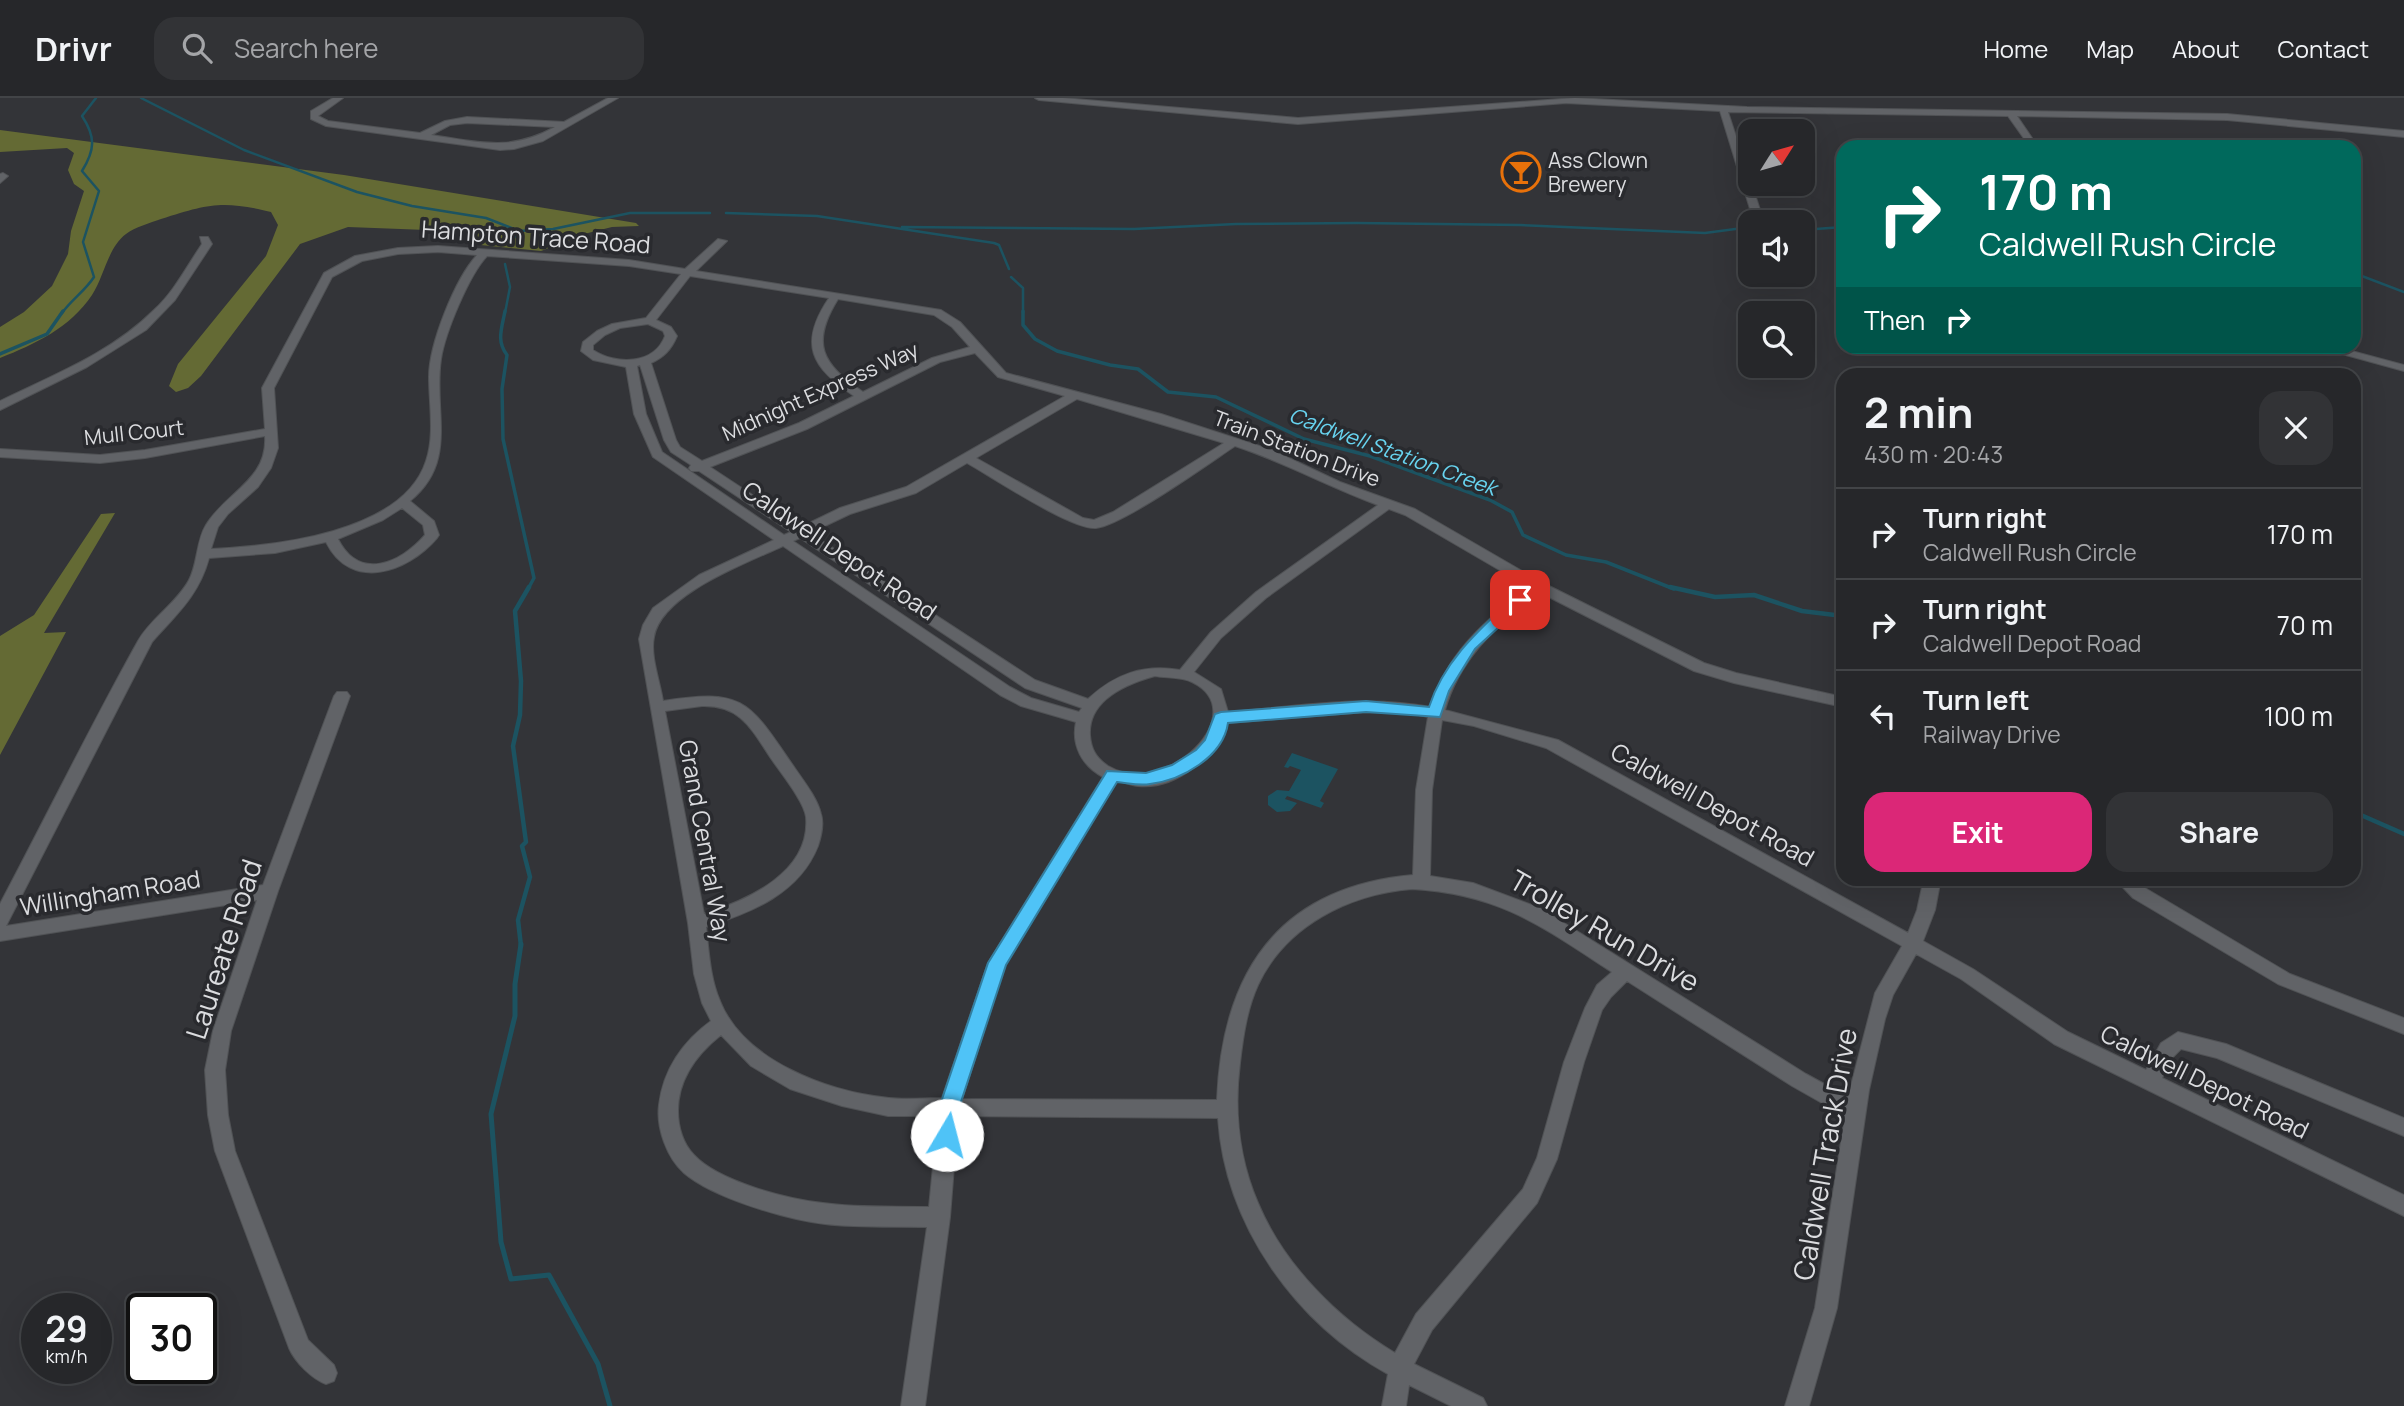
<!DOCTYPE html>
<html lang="en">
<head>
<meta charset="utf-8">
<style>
	:root { --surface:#26272a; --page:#323336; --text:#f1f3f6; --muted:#a4a5a8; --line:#424447; --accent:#db2777 }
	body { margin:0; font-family:Manrope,sans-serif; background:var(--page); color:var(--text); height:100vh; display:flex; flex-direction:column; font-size:26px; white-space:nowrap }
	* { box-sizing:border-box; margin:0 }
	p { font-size:23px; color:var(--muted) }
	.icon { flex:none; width:38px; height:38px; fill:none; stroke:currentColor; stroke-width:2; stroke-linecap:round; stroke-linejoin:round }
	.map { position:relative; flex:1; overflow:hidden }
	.side { position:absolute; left:1836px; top:270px; width:525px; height:518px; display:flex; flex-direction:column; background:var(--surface); border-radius:21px; box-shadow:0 7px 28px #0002,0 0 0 2px var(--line) }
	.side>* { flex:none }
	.banner { position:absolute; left:1836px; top:42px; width:525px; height:214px; border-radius:21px; box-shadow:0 7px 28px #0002,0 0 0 2px var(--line); background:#00695c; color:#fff; overflow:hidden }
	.needle { width:46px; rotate:53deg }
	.buttons { position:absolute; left:1738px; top:21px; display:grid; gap:14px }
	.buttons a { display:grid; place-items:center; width:77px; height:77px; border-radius:14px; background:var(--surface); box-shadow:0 7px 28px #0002,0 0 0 2px var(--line); font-size:35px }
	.speed { position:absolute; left:21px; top:1195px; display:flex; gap:14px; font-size:35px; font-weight:700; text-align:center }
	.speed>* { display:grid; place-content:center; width:91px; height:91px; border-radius:50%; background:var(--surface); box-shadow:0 7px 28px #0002,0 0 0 2px var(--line); line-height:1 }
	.speed small { font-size:18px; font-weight:400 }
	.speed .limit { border:4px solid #111; border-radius:10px; background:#fff; color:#111 }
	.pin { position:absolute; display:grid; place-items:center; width:60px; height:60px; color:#fff; margin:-30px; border-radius:14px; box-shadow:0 4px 10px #0006 }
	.me { position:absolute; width:77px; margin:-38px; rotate:8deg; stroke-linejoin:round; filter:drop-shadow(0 0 5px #0008) }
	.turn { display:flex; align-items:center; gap:24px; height:147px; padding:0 28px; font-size:32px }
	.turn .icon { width:91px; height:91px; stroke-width:2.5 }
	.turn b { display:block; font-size:49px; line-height:60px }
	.then { display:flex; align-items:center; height:66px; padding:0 28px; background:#0003; gap:14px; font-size:26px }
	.round { display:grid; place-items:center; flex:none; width:74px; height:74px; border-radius:21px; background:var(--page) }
	.headline { display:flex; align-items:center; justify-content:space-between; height:119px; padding:0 28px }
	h1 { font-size:42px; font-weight:700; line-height:52px }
	.primary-button { display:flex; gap:14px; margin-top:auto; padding:14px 28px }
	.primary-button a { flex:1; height:80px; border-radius:21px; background:var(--accent); color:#fff; font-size:28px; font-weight:700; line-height:80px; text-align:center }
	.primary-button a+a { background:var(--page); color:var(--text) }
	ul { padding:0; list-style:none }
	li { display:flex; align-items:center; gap:21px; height:91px; padding:0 28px; border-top:2px solid var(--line) }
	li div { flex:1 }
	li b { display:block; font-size:26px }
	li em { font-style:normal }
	header { display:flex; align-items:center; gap:42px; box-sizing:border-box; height:98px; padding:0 35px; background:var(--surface); border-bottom:2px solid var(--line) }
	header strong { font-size:33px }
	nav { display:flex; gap:38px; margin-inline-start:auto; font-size:24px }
	.search { width:490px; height:63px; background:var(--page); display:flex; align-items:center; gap:18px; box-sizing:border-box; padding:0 24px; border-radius:21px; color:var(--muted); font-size:26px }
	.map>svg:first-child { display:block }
	.forest { fill:#646a34 }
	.water { fill:#1c5361 }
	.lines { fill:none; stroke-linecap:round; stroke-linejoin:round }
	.stream-far3 { stroke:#1c5361; stroke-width:2.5 }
	.stream-far2 { stroke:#1c5361; stroke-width:3.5 }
	.stream-far1 { stroke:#1c5361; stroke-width:4.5 }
	.stream { stroke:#1c5361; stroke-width:5 }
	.minor-casing { stroke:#505255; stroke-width:2 }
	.minor { fill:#616367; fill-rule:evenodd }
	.route { fill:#4fc3f7; stroke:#337fa1; stroke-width:2 }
	.labels { text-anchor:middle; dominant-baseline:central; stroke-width:7; stroke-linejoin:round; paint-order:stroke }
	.far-poi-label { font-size:21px; fill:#dbdcdf; stroke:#292a2e; text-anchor:start }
	.far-street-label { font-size:21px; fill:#dbdcdf; stroke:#292a2e }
	.far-water-label { font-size:21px; font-style:italic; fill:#68d4f0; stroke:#292a2e }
	.street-label { font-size:24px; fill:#dbdcdf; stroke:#292a2e }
	.near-street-label { font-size:28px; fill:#dbdcdf; stroke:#292a2e }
</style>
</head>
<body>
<header>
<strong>Drivr</strong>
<div class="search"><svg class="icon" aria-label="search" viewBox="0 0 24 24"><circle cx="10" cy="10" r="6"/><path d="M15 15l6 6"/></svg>Search here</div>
<nav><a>Home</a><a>Map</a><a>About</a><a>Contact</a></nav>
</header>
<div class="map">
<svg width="2404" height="1308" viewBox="0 0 2404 1308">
	<rect width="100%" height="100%" fill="#333438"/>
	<path class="forest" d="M0,32L344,77L636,125L639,128L612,129L588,135L541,153L471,146L479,134L348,129L300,146L201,278L188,290L176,294L169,288L178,266L266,158L278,127L271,114C222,102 208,106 161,121C150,125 135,129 126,136C108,149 104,179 92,197C70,230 35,246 0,260V229L24,214L52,188L68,156L71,133L84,93L74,86L68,72L74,55L67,50L0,54Z
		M115,415L44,535L66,534L0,657V538L34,517L101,416Z"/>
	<path class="water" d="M1292,655L1338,671L1320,703L1324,705L1321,710L1287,698L1285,701L1297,705L1290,713L1277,714L1268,707V698L1277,692L1289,693L1301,672L1290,668L1288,670L1284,669Z"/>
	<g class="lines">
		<path class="stream-far3" d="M141,0L244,52L357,94L412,108L486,120L519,133L553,131L630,115H710
			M726,115L817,118L994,145L999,147L1009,171
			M902,129L1134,131L1236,126L1357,125L1520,127L1705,135L1743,130
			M1802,132L1843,129
			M511,144L519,133
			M2354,175L2404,194
			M1011,179L1023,190V215
			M62,215C72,201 85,193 94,179L83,144L99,93L82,73C95,52 96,39 82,18L96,0
			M505,215L510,189L505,166"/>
		<path class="stream-far2" d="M505,213C502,230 496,243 507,257L502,291L503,341L534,480L528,491
			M1023,213V227L1035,241L1057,253L1110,267L1138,271L1168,294L1216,299L1304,341L1370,358L1490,402L1512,414L1523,437L1566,457L1606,464L1674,491
			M0,256L47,236L63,213"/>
		<path class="stream-far1" d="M1670,489L1715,499L1754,497L1802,513L1843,518
			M2354,714L2404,736
			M521,848L518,822L530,779L522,748L526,744L513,648L520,617L521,583L515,513L529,489"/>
		<path class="stream" d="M521,846L515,886V918L491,1016L501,1144L511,1181L549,1177L598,1266L610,1308"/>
		<g class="minor-casing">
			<path id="minor" d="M333,0H343L318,18L328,23L420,35L445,23L467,19L564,24L608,0H618L543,43L514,51L500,52L326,28L311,21V13ZM467,25L555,29C509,54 480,44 431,37L450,27Z
				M1035,0H1063L1298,20L1575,0L1747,9L2227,16L2404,33V39L2227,22L2017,18L2038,49H2030L2008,18L1728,14L1764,124H1754L1720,13L1566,5L1298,26L1039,2Z
				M3,75L8,78L0,85V76Z
				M200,139H208L212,146L175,202L146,232L87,269L0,312V303C53,277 111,255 154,212C174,194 187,168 202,146Z
				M718,141L727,143L696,173L941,212L960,224L1006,275L1161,316L1272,352L1340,384L1415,411L1541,484L1704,565L1736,575L1843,599V609L1734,585L1694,573L1537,493C1498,528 1460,559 1445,612L1558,642L1908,835L1917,812L1924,780H1941L1935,812L1923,843L1973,871L2068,934L2146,972L2161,945L2178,934L2226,946L2404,1020V1038L2217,960L2181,951L2170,962L2162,980L2404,1097V1118L2054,946L1961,881L1916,856L1893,897L1885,921L1869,992L1837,1210L1809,1308H1785L1815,1210L1845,1018L1792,988L1627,883L1611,899L1602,912L1584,964L1557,1061L1537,1105L1432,1232L1414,1266L1483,1300L1487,1308H1451L1409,1287L1406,1308H1382L1388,1276C1295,1225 1225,1127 1218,1020L958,1018L950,1119L925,1308H901L927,1129C893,1128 859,1130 825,1126C788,1122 713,1100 684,1075C667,1060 656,1030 659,1007C663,972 683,943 711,923L702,905L694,876L688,825L639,541L643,527L653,510L699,477L774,442L653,359L634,316L626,269L593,262L581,253L583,244L597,233L612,226L646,220L681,176L629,168L487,158C469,177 445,235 441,261C433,314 459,363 410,403L434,423L439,437L437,440C407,475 351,494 326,444L275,455L209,460C199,497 177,516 152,544L6,828L263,787L334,598L337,594H347L350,598L278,793L231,933L225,972L228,1017L235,1053L308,1242L334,1267L337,1275L334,1283L326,1286C312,1281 295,1264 289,1250L215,1053L208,1017L205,972L213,933L257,802L0,843V806C46,719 90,629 138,543C151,520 176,506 189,482C198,465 196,443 206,427C226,394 268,382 265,338L145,360L100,365L0,359V351L100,357L145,352L265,331L262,290L324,175L355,158L398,150L438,148L629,162L685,171ZM438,154L477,157C455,181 429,246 429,279C429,306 435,337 426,363C403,435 274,448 211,451L218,429L228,416L258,389L271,370L278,350L274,290L332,179L362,163L398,156ZM690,178L829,200C798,246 811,269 854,298L799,325L702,363L680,349L676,342L651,265C664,259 671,252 677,238L671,229L656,222ZM838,201L934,217L952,229L970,249L932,260L863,294C822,266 810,246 838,201ZM648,226L663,233L665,238C654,267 616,267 593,252V247L605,237L620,230ZM975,255L998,279L1065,298L906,389L840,410L801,429L710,369L807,331L940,264ZM640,267L664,342L671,354L691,367L689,370L691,373H699L791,434L784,437L662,354L646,316L637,268ZM1077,301L1224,345L1113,414L1094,422L1083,420L976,360ZM1235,348C1284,364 1329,389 1378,407L1256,494L1211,534L1180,572C1143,566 1115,576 1088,601L1035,582L810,435L850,416L916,395L967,365C992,379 1071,432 1096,430C1123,427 1208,366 1235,348ZM402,410L423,427L425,437C400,466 359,483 338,441L383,422ZM1389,411L1405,417L1527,488C1486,523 1446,555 1431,609C1365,596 1294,609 1228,614L1221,591L1194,574L1221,540L1266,500ZM800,440L1025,590L1082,610L1079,614L1031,600L1010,589L793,443ZM783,448L1000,597L1021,608L1076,624C1071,647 1082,668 1103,679L988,865L942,1000C925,1000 906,1002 889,1000C828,994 744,963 720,903C710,880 709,854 706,829C752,814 799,796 818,748C821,739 824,725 821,716C817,699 802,681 792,666C749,603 743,590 663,603C660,583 650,558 654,539C661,496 747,465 783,448ZM1155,578C1166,580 1182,579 1192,584C1254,614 1167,702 1108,668C1096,660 1091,651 1090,637C1088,602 1126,586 1155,578ZM702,608C740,607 751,630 770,659C780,674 804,703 806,719C811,775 747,802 704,816L665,613ZM1366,614L1409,615L1428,619L1416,692L1413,777C1279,789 1222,874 1217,1002L962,1001L1005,867L1117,683C1124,684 1131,687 1138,688C1176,692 1215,659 1226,625ZM1442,622L1474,628L1546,650L1902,848L1875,895L1848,999L1806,976L1540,810L1473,785L1430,778L1432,692ZM1412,791C1500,796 1541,828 1612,874L1597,887L1585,910L1564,964L1537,1060L1523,1091L1416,1216L1395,1255C1338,1221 1284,1167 1258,1105C1239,1061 1234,1012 1240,965C1243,939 1247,911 1258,887C1286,827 1350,796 1412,791ZM721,937L751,968L790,991L842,1008L888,1018H938L929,1109C894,1108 858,1110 823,1105C788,1101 719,1084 694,1057C683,1046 678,1029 678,1013C678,981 697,956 721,937Z
				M2313,248H2333L2404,267V273Z
				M2114,780H2134L2145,790L2290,876L2404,920V936L2278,886L2133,800Z"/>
		</g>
		<use href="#minor" class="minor"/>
	</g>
	<path class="route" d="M1520,497L1525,498V505L1475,551L1449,593L1440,619L1366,614L1228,625C1223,659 1182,682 1150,686C1139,688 1128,685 1117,684L1006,867L959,1010L954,1044L947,1047L939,1044L936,1037L939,1010L988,865L1107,673L1146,675L1172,667L1196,652L1205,642L1215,616L1221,614L1366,603L1429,609C1444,562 1480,531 1515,498Z"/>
	<defs>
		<g id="bar-ring" transform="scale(2.0125)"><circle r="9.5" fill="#292a2e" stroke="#e8710a" stroke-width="1.5"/><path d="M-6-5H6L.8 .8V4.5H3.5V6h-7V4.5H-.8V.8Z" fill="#e8710a"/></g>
	</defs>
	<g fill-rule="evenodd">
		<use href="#bar-ring" x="1521" y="74"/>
	</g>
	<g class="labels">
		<g class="far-poi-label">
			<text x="1548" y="62">Ass Clown<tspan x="1548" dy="24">Brewery</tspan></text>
		</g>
		<g class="far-street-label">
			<text transform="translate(820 293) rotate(-24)">Midnight Express Way</text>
			<text transform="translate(134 334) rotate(-6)">Mull Court</text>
			<text transform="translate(1297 350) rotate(21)">Train Station Drive</text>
		</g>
		<g class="far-water-label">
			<text transform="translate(1393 353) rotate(20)">Caldwell Station Creek</text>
		</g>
		<g class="street-label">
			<text transform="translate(536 138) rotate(4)">Hampton Trace Road</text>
			<text transform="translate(840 452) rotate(34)">Caldwell Depot Road</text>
			<text transform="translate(1713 706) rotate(29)">Caldwell Depot Road</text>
			<text transform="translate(706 743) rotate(80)">Grand Central Way</text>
			<text transform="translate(110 794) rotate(-9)">Willingham Road</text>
			<text transform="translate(2205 983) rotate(26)">Caldwell Depot Road</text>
		</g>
		<g class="near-street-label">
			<text transform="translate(1605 832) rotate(30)">Trolley Run Drive</text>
			<text transform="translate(223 851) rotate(-72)">Laureate Road</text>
			<text transform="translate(1824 1056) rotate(-80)">Caldwell Track Drive</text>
		</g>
	</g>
</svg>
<div class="buttons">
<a><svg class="needle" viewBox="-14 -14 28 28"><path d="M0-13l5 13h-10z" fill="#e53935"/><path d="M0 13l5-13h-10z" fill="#a4a5a8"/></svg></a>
<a><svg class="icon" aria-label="sound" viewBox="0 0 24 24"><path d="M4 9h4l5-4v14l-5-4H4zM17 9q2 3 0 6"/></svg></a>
<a><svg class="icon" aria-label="search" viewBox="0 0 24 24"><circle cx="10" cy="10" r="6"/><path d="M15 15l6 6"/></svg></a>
</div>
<div class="speed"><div>29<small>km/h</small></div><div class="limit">30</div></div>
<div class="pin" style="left:1520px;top:502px;background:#d93025"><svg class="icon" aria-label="arrive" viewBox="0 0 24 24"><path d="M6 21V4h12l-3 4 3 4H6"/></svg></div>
<svg class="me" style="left:947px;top:1037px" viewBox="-20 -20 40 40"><circle r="19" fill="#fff"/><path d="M0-13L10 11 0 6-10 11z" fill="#4fc3f7"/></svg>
<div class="banner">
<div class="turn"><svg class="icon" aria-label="right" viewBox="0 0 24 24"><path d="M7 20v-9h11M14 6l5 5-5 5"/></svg><div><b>170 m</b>Caldwell Rush Circle</div></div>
<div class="then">Then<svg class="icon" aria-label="right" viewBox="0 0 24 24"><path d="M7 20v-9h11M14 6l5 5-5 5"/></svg></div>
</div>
<section class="side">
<div class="headline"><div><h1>2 min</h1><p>430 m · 20:43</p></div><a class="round"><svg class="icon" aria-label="close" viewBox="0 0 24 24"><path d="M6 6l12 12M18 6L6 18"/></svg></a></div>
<ul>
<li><svg class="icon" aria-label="right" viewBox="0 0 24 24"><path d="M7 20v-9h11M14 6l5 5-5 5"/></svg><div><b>Turn right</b><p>Caldwell Rush Circle</p></div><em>170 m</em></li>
<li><svg class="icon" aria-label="right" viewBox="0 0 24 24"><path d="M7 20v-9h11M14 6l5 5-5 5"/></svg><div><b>Turn right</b><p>Caldwell Depot Road</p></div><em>70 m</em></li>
<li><svg class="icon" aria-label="left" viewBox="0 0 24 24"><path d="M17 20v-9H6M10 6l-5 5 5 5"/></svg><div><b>Turn left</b><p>Railway Drive</p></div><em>100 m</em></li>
</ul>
<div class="primary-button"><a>Exit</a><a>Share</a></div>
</section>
</div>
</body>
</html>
